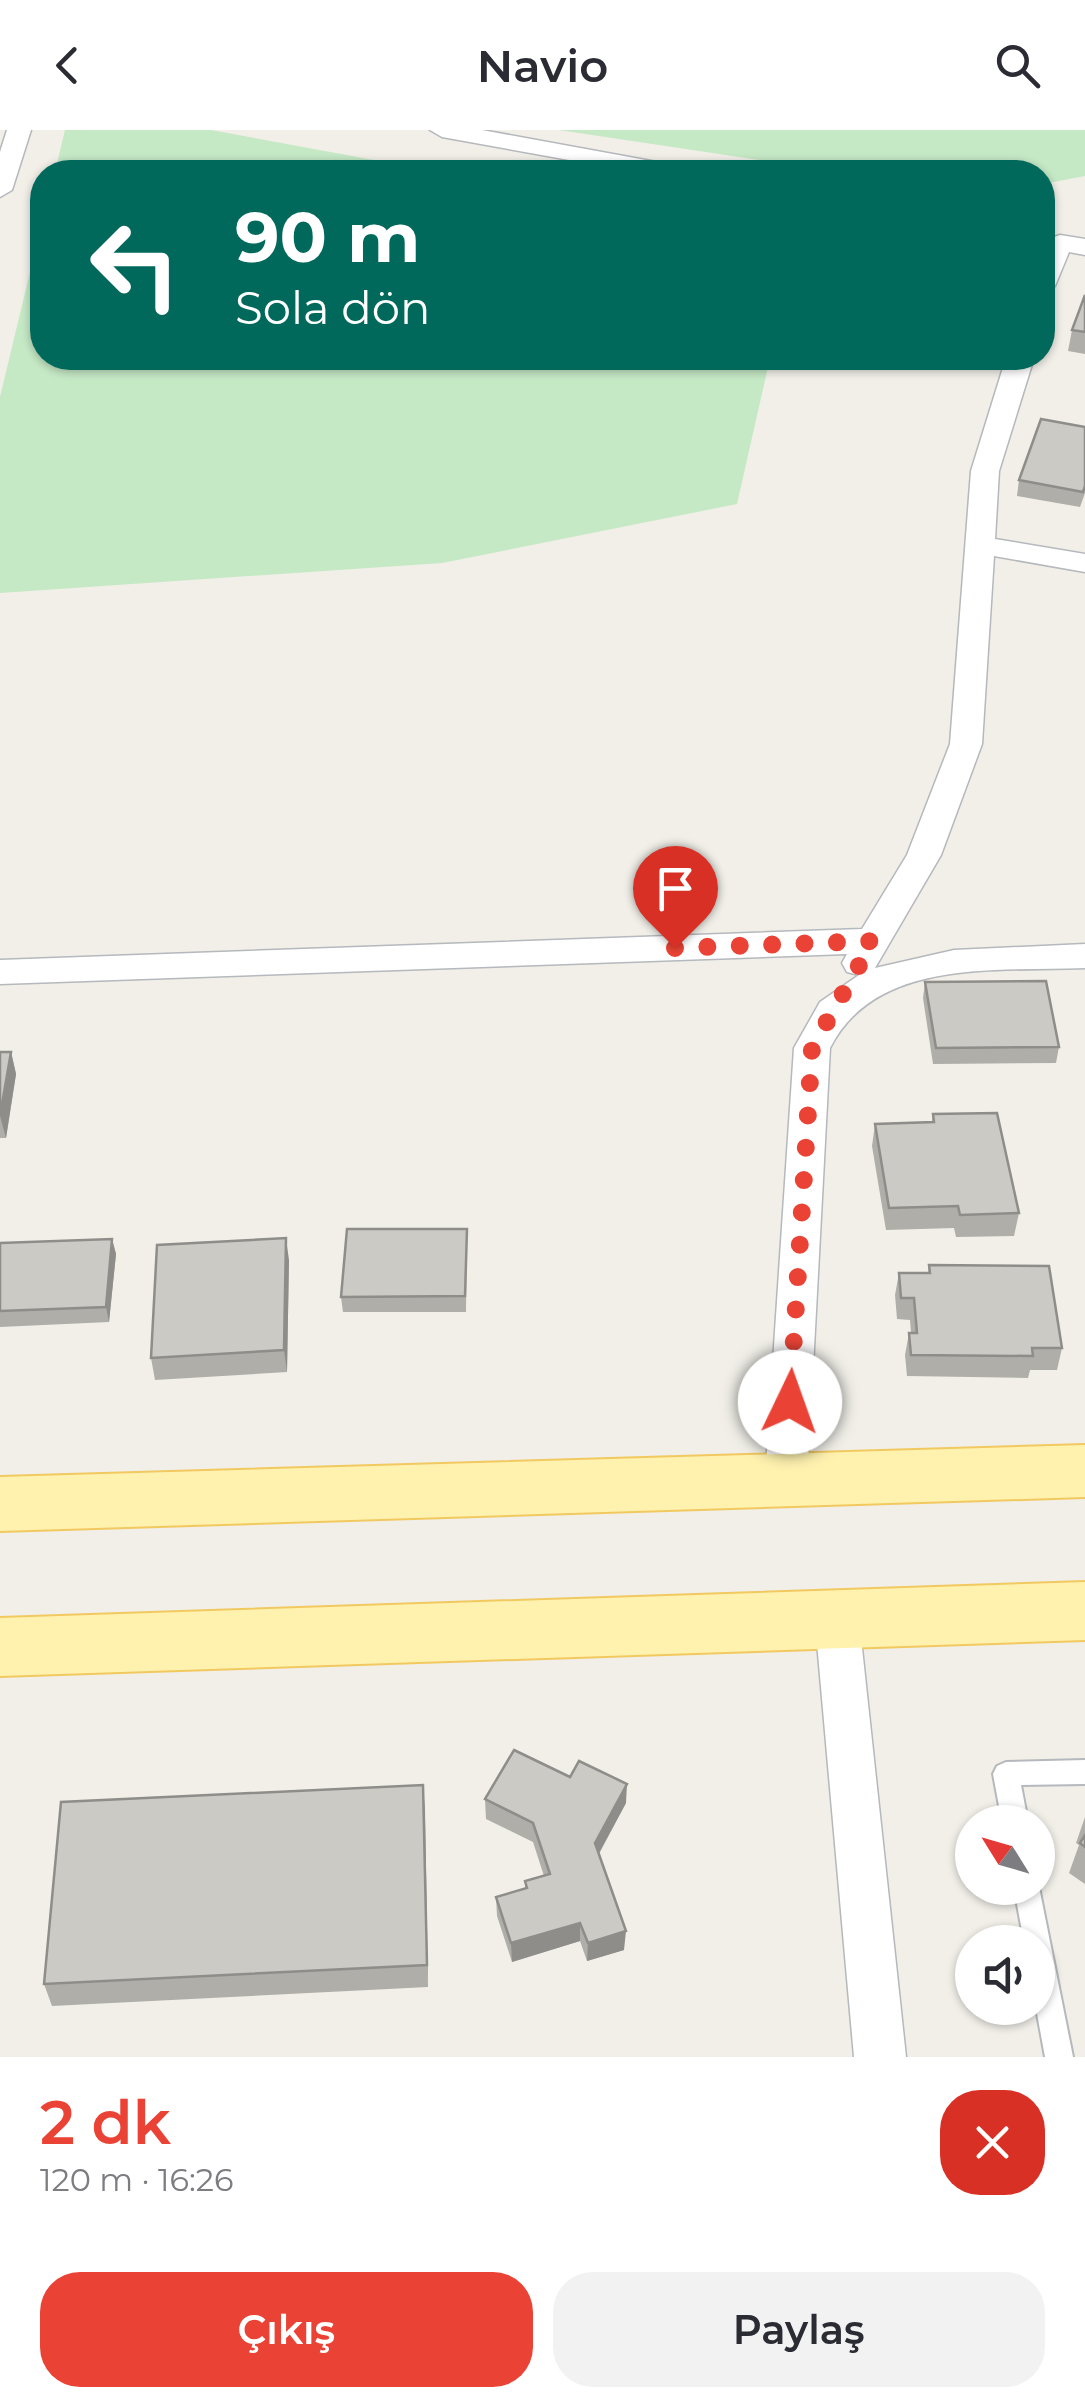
<!DOCTYPE html>
<html lang="tr">
<head>
<meta charset="utf-8">
<style>
	:root { --surface:#fff; --page:#f2f2f3; --text:#2b2b33; --muted:#7c7c81; --accent:#ea4335 }
	body { margin:0; font-family:Montserrat,sans-serif; background:var(--page); color:var(--text); height:100vh; display:flex; flex-direction:column; font-size:38px; white-space:nowrap }
	* { box-sizing:border-box; margin:0 }
	p { font-size:32px; color:var(--muted) }
	.icon { flex:none; width:55px; height:55px; fill:none; stroke:currentColor; stroke-width:2; stroke-linecap:round; stroke-linejoin:round }
	.map { position:relative; height:1927px; overflow:hidden }
	.panel { display:flex; flex-direction:column; background:var(--surface); flex:1 }
	.panel>* { flex:none }
	.banner { position:absolute; left:30px; top:30px; width:1025px; height:210px; border-radius:40px; box-shadow:0 2px 8px #0004; background:#00695c; color:#fff; overflow:hidden }
	.needle { width:65px; rotate:307deg }
	.controls { position:absolute; left:955px; top:1675px; display:grid; gap:20px }
	.controls a { display:grid; place-items:center; width:100px; height:100px; border-radius:50%; background:var(--surface); box-shadow:0 2px 8px #0004; font-size:50px }
	.pin { position:absolute; display:grid; place-items:center; width:85px; height:85px; color:#fff; margin:-102px -42px; border-radius:50% 50% 50% 0; rotate:-45deg; box-shadow:0 0 10px #0007 }
	.pin .icon { rotate:45deg }
	.me { position:absolute; width:110px; margin:-55px; rotate:3deg; stroke-linejoin:round; filter:drop-shadow(0 0 8px #0008) }
	.turn { display:flex; align-items:center; gap:35px; height:210px; padding:0 40px; font-size:45px }
	.turn .icon { width:130px; height:130px; stroke-width:2.5 }
	.turn b { display:block; font-size:70px; line-height:85px }
	.round { display:grid; place-items:center; flex:none; width:105px; height:105px; border-radius:40px; background:var(--page) }
	.head { display:flex; align-items:center; justify-content:space-between; height:170px; padding:0 40px }
	h1 { font-size:60px; font-weight:600; line-height:75px; color:var(--accent) }
	.action { display:flex; gap:20px; margin-top:auto; padding:20px 40px }
	.action a { flex:1; height:115px; border-radius:40px; background:var(--accent); color:#fff; font-size:40px; font-weight:600; line-height:115px; text-align:center }
	.action a+a { background:var(--page); color:var(--text) }
	header { display:flex; justify-content:space-between; align-items:center; height:130px; padding:0 40px; background:var(--surface); font-size:45px; font-weight:600 }
	.map>svg:first-child { display:block }
	.green { fill:#c5e8c5 }
	.lines { fill:none; stroke-linecap:round; stroke-linejoin:round }
	.service-casing { stroke:#b5b8bc; stroke-width:4 }
	.minor-casing { stroke:#b5b8bc; stroke-width:3 }
	.primary-casing { stroke:#f2c960; stroke-width:4 }
	.service { fill:#fff; fill-rule:evenodd }
	.minor { fill:#fff; fill-rule:evenodd }
	.primary { fill:#fff2af; fill-rule:evenodd }
	.wall { fill:#afaea9 }
	.shaded-wall { fill:#8f8d8a }
	.building { fill:#cccac5; stroke:#8f8d8a; stroke-width:2.5 }
	.route { stroke:#ea4335; stroke-width:18; stroke-dasharray:0 32.4 }
</style>
</head>
<body>
<header><svg class="icon" aria-label="back" viewBox="0 0 24 24"><path d="M15 5l-7 7 7 7"/></svg>Navio<svg class="icon" aria-label="search" viewBox="0 0 24 24"><circle cx="10" cy="10" r="6"/><path d="M15 15l6 6"/></svg></header>
<div class="map">
<svg width="1085" height="1927" viewBox="0 0 1085 1927">
	<rect width="100%" height="100%" fill="#f1efe8"/>
	<path class="green" d="M65,0H211L439,42H55Z
		M559,0H1085V46L1043,54L1042,42H838Z
		M42,92V228H770L737,374L442,433L0,463V267Z"/>
	<g class="lines">
		<g class="service-casing">
			<path id="service" d="M1085,1630V1654L1021,1655L1028,1692H1002L993,1644L997,1636L1006,1632Z
				M1038,1752L1073,1927H1045L1036,1878L1038,1812H1024L1014,1758H1038Z"/>
		</g>
		<g class="minor-casing">
			<path id="minor" d="M7,0H31L12,60L0,67V22Z
				M430,0H482L673,35L685,42H636L442,7Z
				M1060,105L1085,109V125L1069,122L1055,156L1042,164V124L1051,108Z
				M1006,228H1034L999,341L995,409L1085,424V442L994,426L982,614L941,725L875,838L954,820L1085,814V838C998,842 876,827 830,918L807,1350L801,1363L786,1368L771,1363L765,1350L794,918L820,872L859,845L847,842L842,833L847,824L0,854V830L862,799L907,725L950,614L971,341Z
				M837,1470L853,1476L859,1490L906,1927H854L815,1490L821,1476Z"/>
		</g>
		<g class="primary-casing">
			<path id="primary" d="M1085,1315V1367L0,1401V1347Z
				M1085,1452V1510L0,1546V1488Z"/>
		</g>
		<use href="#service" class="service"/>
		<use href="#minor" class="minor"/>
		<use href="#primary" class="primary"/>
	</g>
	<path class="wall" d="M1085,165V224L1068,221L1072,200Z
		M1085,297V363L1080,377L1017,366L1019,350Z
		M925,852L1059,917L1056,933L933,934L923,868Z
		M0,922H11L16,944L6,1008H0Z
		M933,984L1019,1083L1014,1106L956,1107L954,1098L886,1100L872,1016L875,994L932,992Z
		M467,1099L466,1182H343L341,1167Z
		M112,1109L116,1124L109,1192L0,1197V1113Z
		M289,1130L287,1242L155,1250L151,1228Z
		M929,1135L1062,1218L1057,1240H1030L1028,1248L907,1246L905,1225L909,1203H911L910,1190L897,1189L895,1165L899,1143H928Z
		M423,1655L428,1857L52,1876L44,1854Z
		M485,1669L626,1673L599,1724L624,1820L587,1831L580,1811L512,1832L497,1786L496,1767L525,1758V1751L544,1746L533,1712L486,1689Z
		M1085,1687V1754L1069,1743L1079,1715L1076,1713Z"/>
	<path class="shaded-wall" d="M11,922L16,944L6,1008L0,986Z
		M286,1108L289,1130L287,1242L284,1220Z
		M112,1109L116,1124L109,1192L106,1177Z
		M627,1654L626,1673L594,1732L595,1713Z
		M423,1655L425,1680L428,1857L427,1835Z
		M580,1793V1811L512,1832L511,1813Z
		M626,1801L624,1820L587,1831L588,1813Z"/>
	<path class="building" d="M1085,165V202L1072,200Z
		M1041,289L1085,297V356L1083,362L1019,350Z
		M1046,851L1059,917L936,918L925,852Z
		M0,922H11L0,986Z
		M997,983L1019,1083L960,1085L958,1076L889,1078L875,994L934,992L933,984Z
		M347,1099H467L465,1166L341,1167Z
		M286,1108L284,1220L151,1228L157,1115Z
		M112,1109L106,1177L0,1181V1113Z
		M929,1135L1049,1136L1062,1218H1032L1033,1226L911,1225L909,1203H917L914,1168H901L899,1143H930Z
		M514,1620L570,1647L579,1631L627,1654L595,1713L626,1801L588,1813L580,1793L511,1813L496,1767L527,1758L525,1751L550,1744L533,1693L485,1669Z
		M423,1655L427,1835L44,1854L61,1672Z
		M1085,1705V1717L1080,1713Z"/>
	<g class="lines">
		<path class="route" d="M675,818L873,811L812,918L790,1272"/>
	</g>
</svg>
<div class="controls">
<a><svg class="needle" viewBox="-14 -14 28 28"><path d="M0-13l5 13h-10z" fill="#e53935"/><path d="M0 13l5-13h-10z" fill="#7c7c81"/></svg></a>
<a><svg class="icon" aria-label="sound" viewBox="0 0 24 24"><path d="M4 9h4l5-4v14l-5-4H4zM17 9q2 3 0 6"/></svg></a>
</div>
<div class="pin" style="left:675px;top:818px;background:#d93025"><svg class="icon" aria-label="arrive" viewBox="0 0 24 24"><path d="M6 21V4h12l-3 4 3 4H6"/></svg></div>
<svg class="me" style="left:790px;top:1272px" viewBox="-20 -20 40 40"><circle r="19" fill="#fff"/><path d="M0-13L10 11 0 6-10 11z" fill="#ea4335"/></svg>
<div class="banner">
<div class="turn"><svg class="icon" aria-label="left" viewBox="0 0 24 24"><path d="M17 20v-9H6M10 6l-5 5 5 5"/></svg><div><b>90 m</b>Sola dön</div></div>
</div>
</div>
<section class="panel">
<div class="head"><div><h1>2 dk</h1><p>120 m · 16:26</p></div><a class="round" style="background:#d93025;color:#fff"><svg class="icon" aria-label="close" viewBox="0 0 24 24"><path d="M6 6l12 12M18 6L6 18"/></svg></a></div>
<div class="action"><a>Çıkış</a><a>Paylaş</a></div>
</section>
</body>
</html>
